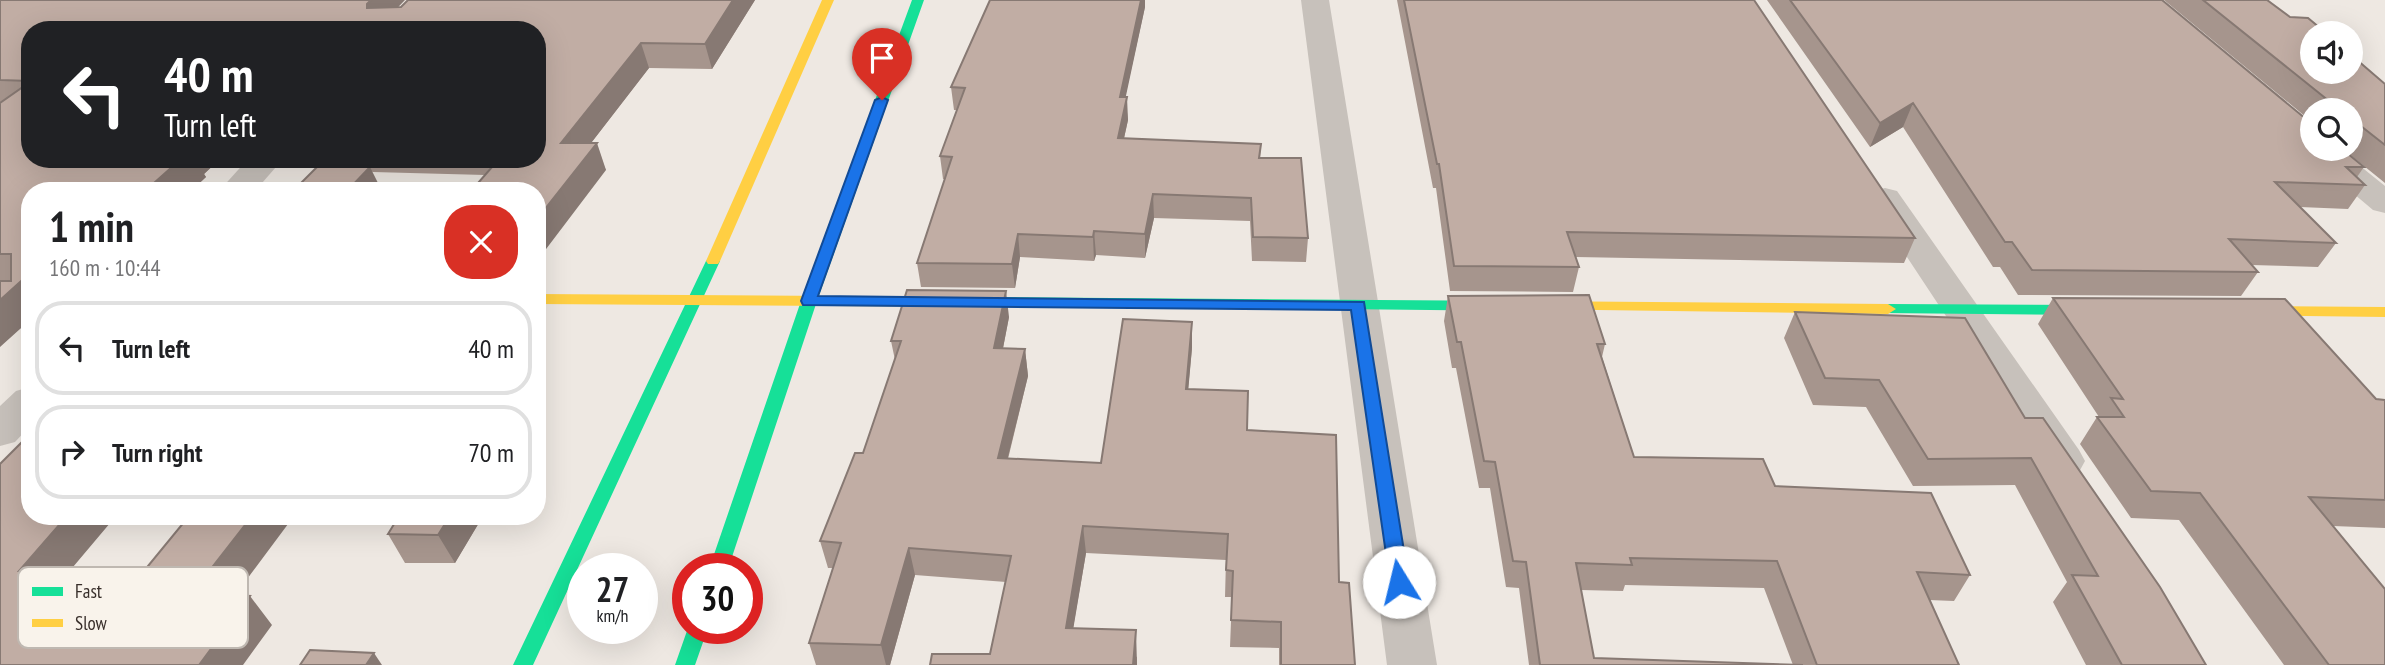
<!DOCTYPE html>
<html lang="en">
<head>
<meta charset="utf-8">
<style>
	:root { --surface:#fff; --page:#f6f6f6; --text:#202124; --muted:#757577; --line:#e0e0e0 }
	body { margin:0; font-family:"PT Sans Narrow",sans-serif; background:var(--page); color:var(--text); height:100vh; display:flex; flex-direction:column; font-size:26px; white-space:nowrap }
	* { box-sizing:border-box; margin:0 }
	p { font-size:23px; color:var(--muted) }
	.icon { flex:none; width:38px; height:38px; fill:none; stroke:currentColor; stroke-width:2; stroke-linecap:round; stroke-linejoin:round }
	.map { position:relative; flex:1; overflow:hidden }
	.panel { position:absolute; left:21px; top:182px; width:525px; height:343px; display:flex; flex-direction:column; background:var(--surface); border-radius:28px; box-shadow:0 7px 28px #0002 }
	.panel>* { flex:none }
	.hud { position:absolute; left:21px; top:21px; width:525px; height:147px; border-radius:28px; box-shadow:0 7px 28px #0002; background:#202124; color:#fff; overflow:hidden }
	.tools { position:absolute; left:2300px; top:21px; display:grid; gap:14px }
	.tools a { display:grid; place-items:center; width:63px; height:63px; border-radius:50%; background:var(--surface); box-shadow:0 7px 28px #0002; font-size:35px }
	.speed { position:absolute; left:567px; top:553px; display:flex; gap:14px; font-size:35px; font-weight:700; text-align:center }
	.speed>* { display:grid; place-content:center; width:91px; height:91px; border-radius:50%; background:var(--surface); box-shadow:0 7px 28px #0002; line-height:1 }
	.speed small { font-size:18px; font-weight:400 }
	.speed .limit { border:10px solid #d22; background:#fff; color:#111 }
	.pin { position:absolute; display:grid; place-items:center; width:60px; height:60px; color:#fff; margin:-72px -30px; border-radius:50% 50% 50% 0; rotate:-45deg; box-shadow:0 0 7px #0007 }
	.pin .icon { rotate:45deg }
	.me { position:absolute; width:77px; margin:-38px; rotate:351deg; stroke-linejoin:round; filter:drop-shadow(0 0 5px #0008) }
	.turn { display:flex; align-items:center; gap:24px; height:147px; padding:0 28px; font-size:32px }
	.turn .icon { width:91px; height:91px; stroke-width:2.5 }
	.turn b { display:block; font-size:49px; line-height:60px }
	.round { display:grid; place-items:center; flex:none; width:74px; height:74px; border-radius:28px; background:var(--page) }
	.summary { display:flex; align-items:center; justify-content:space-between; height:119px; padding:0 28px }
	h1 { font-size:42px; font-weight:800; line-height:52px }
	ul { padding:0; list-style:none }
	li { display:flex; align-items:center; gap:21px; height:94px; margin:0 14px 10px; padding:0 14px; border:4px solid var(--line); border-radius:28px }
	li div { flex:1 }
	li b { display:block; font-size:26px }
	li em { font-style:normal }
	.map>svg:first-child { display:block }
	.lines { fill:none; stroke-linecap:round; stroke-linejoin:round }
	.street { fill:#c7c1bb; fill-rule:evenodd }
	.fast { fill:#16e098; fill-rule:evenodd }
	.slow { fill:#ffcf43; fill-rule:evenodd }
	.wall { fill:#a6958d; fill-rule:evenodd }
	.shaded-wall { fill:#877973 }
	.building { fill:#c1ada4; stroke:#877973; stroke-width:2 }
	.route { fill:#1a73e8; stroke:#114b97; stroke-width:2 }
	.key { fill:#f9f3eb; stroke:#bfb8b1; stroke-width:2 }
	.key-label { font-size:19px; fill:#382e2a }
</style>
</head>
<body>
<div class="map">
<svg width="2385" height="665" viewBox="0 0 2385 665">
	<rect width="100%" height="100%" fill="#eee8e2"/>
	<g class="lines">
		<path class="street" d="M1301,0H1329L1437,665H1387Z
			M2312,141V149H2339L2385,186V213L2373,210L2309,156L2304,149Z
			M248,159H283L255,191H219Z
			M1885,188L1897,191L2079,450L2085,461L2079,472L2064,477L2049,472L1868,198L1873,191Z
			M30,387V426L15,442L0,446V406L16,391Z"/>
		<path class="fast" d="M912,0H924L817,301L728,569H709L801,301Z
			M713,256L720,261L533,665H513L706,261Z
			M976,297L1521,301L1529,306L1521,311L971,305L968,302Z
			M1888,304L2096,305L2104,310L2096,315L1883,313L1880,309L1883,305Z
			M688,628H708L695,665H675Z"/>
		<path class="slow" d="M822,0H834L720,261L718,264H708L706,261Z
			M537,294L976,297L984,302L976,307L537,304Z
			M1521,301L1888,304L1896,309L1888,314L1516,309L1513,306L1516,303Z
			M2244,306L2385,307V317L2239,315L2236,311Z"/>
	</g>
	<path class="wall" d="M0,0L398,7H401L408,0H755L712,69L649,68L591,143L606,170L485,175L373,172L325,159H537V30H30V159H220L204,174L206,177L191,191H30V320L0,281Z
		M990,0H1145V7L1125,97L1128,120L1124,138L1261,144L1260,158L1308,238L1306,262L1252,261L1250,221L1154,218L1145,258L1096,255L1094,261L1020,257L1015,288L921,287L917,263L945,179H943L940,156L957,110H954L951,87Z
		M1397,0H1754L1915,238L1904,263L1576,257L1579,267L1573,292L1450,291L1436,188H1433Z
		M1767,0H2162L2364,167L2357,177L2365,185L2348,209L2300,207L2336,243L2318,267L2252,265L2258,272L2241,296L2018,295L2000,267H1993L1903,127L1870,147Z
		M2164,0H2267L2290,17L2385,84V183L2343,149H2350V110H2312V122Z
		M1448,296L1605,344L1602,357L1634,457L1775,486L1970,575L1954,601L1929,600L1959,665H1529L1519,588L1506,587L1490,488H1479L1456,368H1452L1444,321ZM1625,585L1764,588L1793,665L1594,658L1581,590L1623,591Z
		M2053,298L2376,399L2385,400V528L2333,526L2385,665H2284L2179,520L2131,518L2080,444L2097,417H2099L2038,324Z
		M1795,312L2025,418L2206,665H2086L2053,602L2067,582L2015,485L1913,486L1866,407L1813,405L1784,338Z
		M1009,317L1003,348L1025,349L1028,376L1008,459L1101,463L1192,348L1188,389L1247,430L1339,582L1355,665H1279V648L1230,647L1232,597H1225L1226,560L1086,553L1073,628L1137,657V665H930L990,654L1006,582L915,575L890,665H816L809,643L833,568H828L820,541L863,453L895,360L891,341Z
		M399,516H483L455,563H405L388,534Z"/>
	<path class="shaded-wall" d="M371,0H405L378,28L367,8V4Z
		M733,0H755L712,69L705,44Z
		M1141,0H1145V7L1121,119L1120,97Z
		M322,24L325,30H315Z
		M641,43L649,68L571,169L561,143Z
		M1127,97L1128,120L1119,161L1118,138Z
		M1913,103L1903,127L1870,147L1880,123Z
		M597,143L606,170L537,261V219Z
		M181,159H220L204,174L206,177L191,191H145Z
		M370,167L382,191H347Z
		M1153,194L1154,218L1145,258V234Z
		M1094,231L1096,255L1094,261L1093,237Z
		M1018,234L1020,257L1015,288L1012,264Z
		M30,273V320L0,347V300Z
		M1006,291L1009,317L998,374L994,348Z
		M1192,322V348L1186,415V389Z
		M1025,349L1028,376L1001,485L998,458Z
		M537,386L545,403L537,416Z
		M67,516H116L46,599L19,571Z
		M252,516H294L215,622L192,593Z
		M450,516H483L455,563L438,535Z
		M1083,526L1086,553L1069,654L1066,628Z
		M909,548L915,575L890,665H886L881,645Z
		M250,596L272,625L243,665H199Z
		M1136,630L1137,665H1133Z
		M374,653L382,665H366Z"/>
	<path class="building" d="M0,0H371L367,4V8L401,7L408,0H733L705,44L641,43L561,143H597L537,219V191H471L499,159H537V30H422L322,24L315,30H30V81L0,80Z
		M990,0H1141L1120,97H1127L1118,138L1261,144L1259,158H1301L1308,238L1253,237L1251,198L1153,194L1145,234L1094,231L1093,237L1018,234L1012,264L917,263L952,157L940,156L965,88L951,87Z
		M1404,0H1754L1915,238L1567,232L1579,267L1454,266L1439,164H1437Z
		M1790,0H2162L2312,124V149H2342L2364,167H2346L2365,185L2275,182L2336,243L2229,239L2258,272L2032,270L2012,242H2005L1913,103L1880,123Z
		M2203,0H2267L2290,17L2308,18L2326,33H2312V72H2350V54L2385,84V145L2357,123H2350V110H2330L2329,101Z
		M30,82V159H181L145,191H30V273L0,300V281H11V254H0V103Z
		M325,159H362L370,167L347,191H293Z
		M907,290L1006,291L994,348L1025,349L998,458L1101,463L1123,319L1192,322L1186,389L1248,391L1247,430L1336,435L1339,582L1349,583L1355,665H1281V622L1231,620L1233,571L1226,570L1228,534L1083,526L1066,628L1136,630L1133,665H930L932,654H990L1011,556L909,548L881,645L809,643L841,543L820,541L855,453H863L901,341H891Z
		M1589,295L1605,344H1597L1634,457L1763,459L1775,486L1931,493L1970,575L1917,572L1959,665H1817L1777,561L1630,558L1632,565L1576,563L1594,658L1803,665H1540L1526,562L1513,561L1495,462L1484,461L1461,342H1457L1448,296Z
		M2053,298L2285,299L2376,399L2385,400V500L2309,497L2385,589V665H2329L2200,493L2151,491L2097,417H2124L2111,398L2123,399Z
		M1795,312L1965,318L2025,418H2043L2160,587L2206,665H2122L2072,575L2098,576L2031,458L1928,459L1879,380L1825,378Z
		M30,434V516H67L19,571H144L189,516H252L192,593L250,596L199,665H0V464Z
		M399,516H450L438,535L388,534Z
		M310,650L374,653L366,665H300Z"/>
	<path class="route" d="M882,97L888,100L818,296L1364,302L1409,582L1406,588L1399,590L1393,588L1390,582L1351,310L803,305L801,301L875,100Z"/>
	<rect x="18" y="567" width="230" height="81" rx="10" class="key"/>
	<rect x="32" y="587" width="31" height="9" fill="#16e098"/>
	<rect x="32" y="619" width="31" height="8" fill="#ffcf43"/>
	<g class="key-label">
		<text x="75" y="598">Fast</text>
		<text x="75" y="630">Slow</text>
	</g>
</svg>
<div class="tools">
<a><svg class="icon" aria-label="sound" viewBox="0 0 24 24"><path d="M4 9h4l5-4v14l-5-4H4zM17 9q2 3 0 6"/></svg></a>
<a><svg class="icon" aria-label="search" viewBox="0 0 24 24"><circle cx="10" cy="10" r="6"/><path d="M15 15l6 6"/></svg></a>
</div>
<div class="speed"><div>27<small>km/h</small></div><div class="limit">30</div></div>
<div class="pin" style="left:882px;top:100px;background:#d93025"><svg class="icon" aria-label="arrive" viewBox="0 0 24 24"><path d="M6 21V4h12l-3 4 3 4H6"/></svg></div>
<svg class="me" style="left:1399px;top:582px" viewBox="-20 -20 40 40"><circle r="19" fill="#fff"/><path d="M0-13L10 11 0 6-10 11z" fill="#1a73e8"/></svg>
<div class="hud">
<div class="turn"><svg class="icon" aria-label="left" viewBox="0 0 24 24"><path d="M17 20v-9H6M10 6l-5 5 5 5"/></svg><div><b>40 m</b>Turn left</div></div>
</div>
<section class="panel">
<div class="summary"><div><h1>1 min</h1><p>160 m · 10:44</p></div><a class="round" style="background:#d93025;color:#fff"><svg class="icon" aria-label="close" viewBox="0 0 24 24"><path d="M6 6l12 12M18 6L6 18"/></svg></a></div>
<ul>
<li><svg class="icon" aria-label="left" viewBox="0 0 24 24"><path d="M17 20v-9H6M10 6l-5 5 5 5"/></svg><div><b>Turn left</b></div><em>40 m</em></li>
<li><svg class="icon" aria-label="right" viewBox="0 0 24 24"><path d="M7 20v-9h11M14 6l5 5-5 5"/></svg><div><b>Turn right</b></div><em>70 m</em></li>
</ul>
</section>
</div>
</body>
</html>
